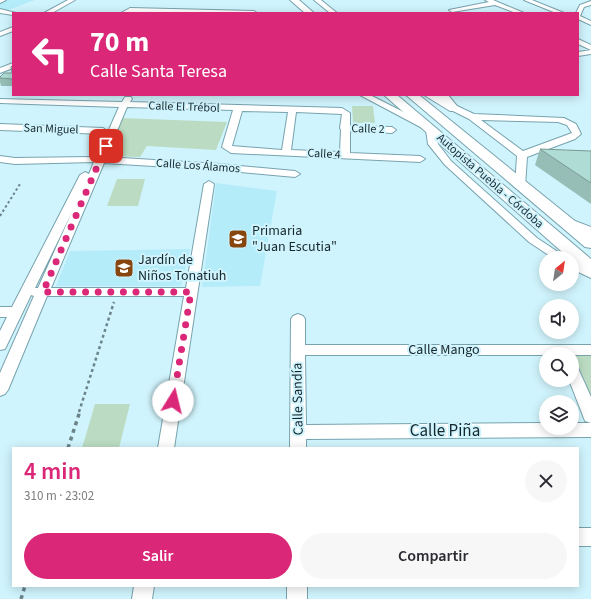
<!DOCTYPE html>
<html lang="es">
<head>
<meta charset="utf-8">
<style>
	:root { --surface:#fff; --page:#f7f7f7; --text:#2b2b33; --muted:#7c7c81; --accent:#db2777 }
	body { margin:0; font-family:"Source Sans 3",sans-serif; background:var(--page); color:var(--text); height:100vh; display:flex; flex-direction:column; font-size:15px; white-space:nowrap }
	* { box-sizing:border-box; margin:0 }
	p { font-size:13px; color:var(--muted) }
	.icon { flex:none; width:22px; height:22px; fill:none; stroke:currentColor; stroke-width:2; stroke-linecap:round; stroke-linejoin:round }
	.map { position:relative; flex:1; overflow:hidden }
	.details { position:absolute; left:12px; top:447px; width:567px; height:140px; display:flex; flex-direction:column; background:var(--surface); border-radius:0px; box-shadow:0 2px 10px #0003 }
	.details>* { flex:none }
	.banner { position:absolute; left:12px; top:12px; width:567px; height:84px; border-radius:0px; box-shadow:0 2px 10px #0003; background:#db2777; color:#fff; overflow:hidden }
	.needle { width:26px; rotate:30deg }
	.buttons { position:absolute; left:539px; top:251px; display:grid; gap:8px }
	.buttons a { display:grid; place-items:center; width:40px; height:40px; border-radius:50%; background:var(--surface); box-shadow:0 2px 10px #0003; font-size:20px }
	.pin { position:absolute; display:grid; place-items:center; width:34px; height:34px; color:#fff; margin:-17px; border-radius:8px; box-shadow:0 2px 6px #0006 }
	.me { position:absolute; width:44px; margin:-22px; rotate:9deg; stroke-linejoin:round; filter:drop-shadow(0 0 3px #0008) }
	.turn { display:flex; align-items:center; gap:14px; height:84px; padding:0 12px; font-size:18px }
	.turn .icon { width:52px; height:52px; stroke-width:2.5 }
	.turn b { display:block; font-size:28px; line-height:34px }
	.round { display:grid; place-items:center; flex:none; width:42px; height:42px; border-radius:21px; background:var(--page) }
	.headline { display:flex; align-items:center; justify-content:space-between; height:68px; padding:0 12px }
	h1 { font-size:24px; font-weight:600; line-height:30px; color:var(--accent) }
	.action { display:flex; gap:8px; margin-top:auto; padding:8px 12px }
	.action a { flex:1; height:46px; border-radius:24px; background:var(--accent); color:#fff; font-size:16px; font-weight:600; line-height:46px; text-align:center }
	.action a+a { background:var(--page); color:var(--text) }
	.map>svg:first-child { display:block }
	.built { fill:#b4ecfa }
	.green { fill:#bbdcc2 }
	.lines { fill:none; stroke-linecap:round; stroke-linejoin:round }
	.minor-casing { stroke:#77a3ae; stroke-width:2 }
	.highway-casing { stroke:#77a3ae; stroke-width:2 }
	.path-far2 { stroke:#6a848a; stroke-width:2; stroke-dasharray:2.5 2.5; stroke-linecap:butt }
	.path-far1 { stroke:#6a848a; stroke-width:2.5; stroke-dasharray:3 3; stroke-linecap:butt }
	.path { stroke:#6a848a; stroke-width:3.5; stroke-dasharray:4 4; stroke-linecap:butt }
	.minor { fill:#fff; fill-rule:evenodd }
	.highway { fill:#fff; fill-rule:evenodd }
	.wall { fill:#96beb7 }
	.building { fill:#afddd5; stroke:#7a9b95 }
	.route { stroke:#db2777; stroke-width:7; stroke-dasharray:0 12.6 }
	.labels { text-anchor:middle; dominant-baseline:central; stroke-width:4; stroke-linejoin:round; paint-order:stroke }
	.far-street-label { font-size:12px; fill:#16272c; stroke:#d0f4fd }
	.poi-label { font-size:14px; fill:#16272c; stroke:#d0f4fd; text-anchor:start }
	.street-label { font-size:14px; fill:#16272c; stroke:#d0f4fd }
	.near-street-label { font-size:17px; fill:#16272c; stroke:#d0f4fd }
</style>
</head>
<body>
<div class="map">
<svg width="591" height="599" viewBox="0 0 591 599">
	<rect width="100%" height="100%" fill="#d0f4fd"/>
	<path class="built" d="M8,0H35L5,11L0,10V3Z
		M216,183L277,191L260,286L202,287Z
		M190,249L181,286H56L70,251Z"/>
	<path class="green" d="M352,106H373L375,123H353Z
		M121,118L227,122L216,150L147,146L140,157L107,156Z
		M117,179H145L138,206H107Z
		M573,356H591V395Z
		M95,404H130L119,448H82Z"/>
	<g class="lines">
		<g class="minor-casing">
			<path id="minor" d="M0,0H6L0,3Z
				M68,0H75L52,13H44Z
				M314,0H321L337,13H330Z
				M485,0H493L524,13H516L495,5L452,12L449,10L489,2Z
				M524,0H532L564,13H556Z
				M591,1V5L584,7L580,16L591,21V25L578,19V13H576L580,5Z
				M130,8L254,11L257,13H121Z
				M0,9L16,13H13V15L0,13Z
				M13,27V31L0,36V32Z
				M578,39L591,45V54L578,56V52L591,50L578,44Z
				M13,63V68L0,73V68Z
				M360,95H370L433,127L438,144L451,161L537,238L567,258H553L529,242L445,165L428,144L426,130Z
				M440,95H448L457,106L474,114L564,118L576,124L581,134L575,139L527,157L525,186L520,189L516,188L515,186L517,156L469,119L451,110ZM481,120L558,122L567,125L572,133L523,151Z
				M125,97H131L132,99L130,102L342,108L350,113V126L392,127L396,130L392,133L350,131V153L420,156L425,159L420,162L231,153L222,147L233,110L127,107L106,157L219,164L295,171L300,174L295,177L219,170L104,163L51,288H186L204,184L209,181L214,184L174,448H158L184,296H47L8,390L5,394L0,396V373L34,296L31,295L5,349L0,350V331L7,317H0V307H12L80,175L85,172L89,174L94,162L15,164L0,162V156L15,158L92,157L96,159L119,107L0,103V99L122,102ZM242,111L288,112L282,150L232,146ZM296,112L342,114L340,128L341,130L340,152L291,150ZM73,210L38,288H35Z
				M0,124L103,128L107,131L103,134L0,130Z
				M567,218L591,227V234L563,223L561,221Z
				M572,260L591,269V278L572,269Z
				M298,314L303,316L305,319V345H591V355H305L306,425L546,423V428H572V423H591V437L306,439V448H290L291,319L293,316Z
				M572,364L577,366L591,397V423L585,421L569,380H572Z
				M578,528H591V546H578Z
				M134,586H154L152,599H132Z
				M287,586H307V599H287Z"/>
		</g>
		<g class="highway-casing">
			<path id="highway" d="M290,0H299L314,13H305Z
				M384,95H397L591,259V274L585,272L572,261V258H569Z
				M406,95H419L591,234V248L585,247Z
				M424,95H439L460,108L458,111H450Z"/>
		</g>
		<path class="path-far2" d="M0,216L20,184"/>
		<path class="path-far1" d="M79,412L114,302"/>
		<path class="path" d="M68,448L80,411
			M21,599L25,586"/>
		<use href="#minor" class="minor"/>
		<use href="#highway" class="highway"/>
	</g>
	<path class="wall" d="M13,65V86H1L0,82V77L12,73Z
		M540,149L591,151V204L535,165Z"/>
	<path class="building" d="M13,65V79L0,78V77L4,73H12L11,67Z
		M540,149L591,151V183Z"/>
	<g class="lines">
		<path class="route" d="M106,146L43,292H191L173,401"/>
	</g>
	<defs>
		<g id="school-square" transform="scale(1)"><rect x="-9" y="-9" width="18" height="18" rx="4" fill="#86460e" stroke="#d0f4fd"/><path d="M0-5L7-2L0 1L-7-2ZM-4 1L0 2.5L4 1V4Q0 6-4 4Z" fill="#fff"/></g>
	</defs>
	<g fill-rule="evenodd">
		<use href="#school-square" x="238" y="239"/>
		<use href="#school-square" x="124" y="268"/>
	</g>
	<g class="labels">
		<g class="far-street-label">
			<text transform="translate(184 107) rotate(2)">Calle El Trébol</text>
			<text transform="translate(51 129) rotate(2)">San Miguel</text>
			<text transform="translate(368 129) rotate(2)">Calle 2</text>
			<text transform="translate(324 154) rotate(3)">Calle 4</text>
			<text transform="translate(198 166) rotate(4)">Calle Los Álamos</text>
			<text transform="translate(490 181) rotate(41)">Autopista Puebla - Córdoba</text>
		</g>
		<g class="poi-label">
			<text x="252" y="231">Primaria<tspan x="252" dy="16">"Juan Escutia"</tspan></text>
			<text x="138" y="260">Jardín de<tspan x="138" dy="16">Niños Tonatiuh</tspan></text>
		</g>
		<g class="street-label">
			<text x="444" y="350">Calle Mango</text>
			<text transform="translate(298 399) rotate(-91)">Calle Sandía</text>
		</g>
		<g class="near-street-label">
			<text x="445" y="431">Calle Piña</text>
		</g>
	</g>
</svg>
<div class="buttons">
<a><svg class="needle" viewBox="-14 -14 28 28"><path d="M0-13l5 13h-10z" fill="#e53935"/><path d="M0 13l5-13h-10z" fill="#7c7c81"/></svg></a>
<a><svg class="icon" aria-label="sound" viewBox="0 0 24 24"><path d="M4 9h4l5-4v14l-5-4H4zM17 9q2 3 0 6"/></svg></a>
<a><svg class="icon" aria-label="search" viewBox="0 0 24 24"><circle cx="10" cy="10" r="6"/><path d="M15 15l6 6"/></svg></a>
<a><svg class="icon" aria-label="layers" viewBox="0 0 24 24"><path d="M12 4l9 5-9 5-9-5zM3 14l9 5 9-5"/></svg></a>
</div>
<div class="pin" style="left:106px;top:146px;background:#d93025"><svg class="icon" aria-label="arrive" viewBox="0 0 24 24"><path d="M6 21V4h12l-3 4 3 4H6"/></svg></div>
<svg class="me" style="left:173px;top:401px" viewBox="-20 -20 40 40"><circle r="19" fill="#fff"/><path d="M0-13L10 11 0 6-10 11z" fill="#db2777"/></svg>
<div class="banner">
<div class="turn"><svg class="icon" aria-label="left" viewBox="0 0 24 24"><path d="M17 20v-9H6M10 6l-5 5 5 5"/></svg><div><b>70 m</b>Calle Santa Teresa</div></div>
</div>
<section class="details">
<div class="headline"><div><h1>4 min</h1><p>310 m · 23:02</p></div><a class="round"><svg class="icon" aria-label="close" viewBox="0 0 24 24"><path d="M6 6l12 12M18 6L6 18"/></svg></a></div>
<div class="action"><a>Salir</a><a>Compartir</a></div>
</section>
</div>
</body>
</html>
